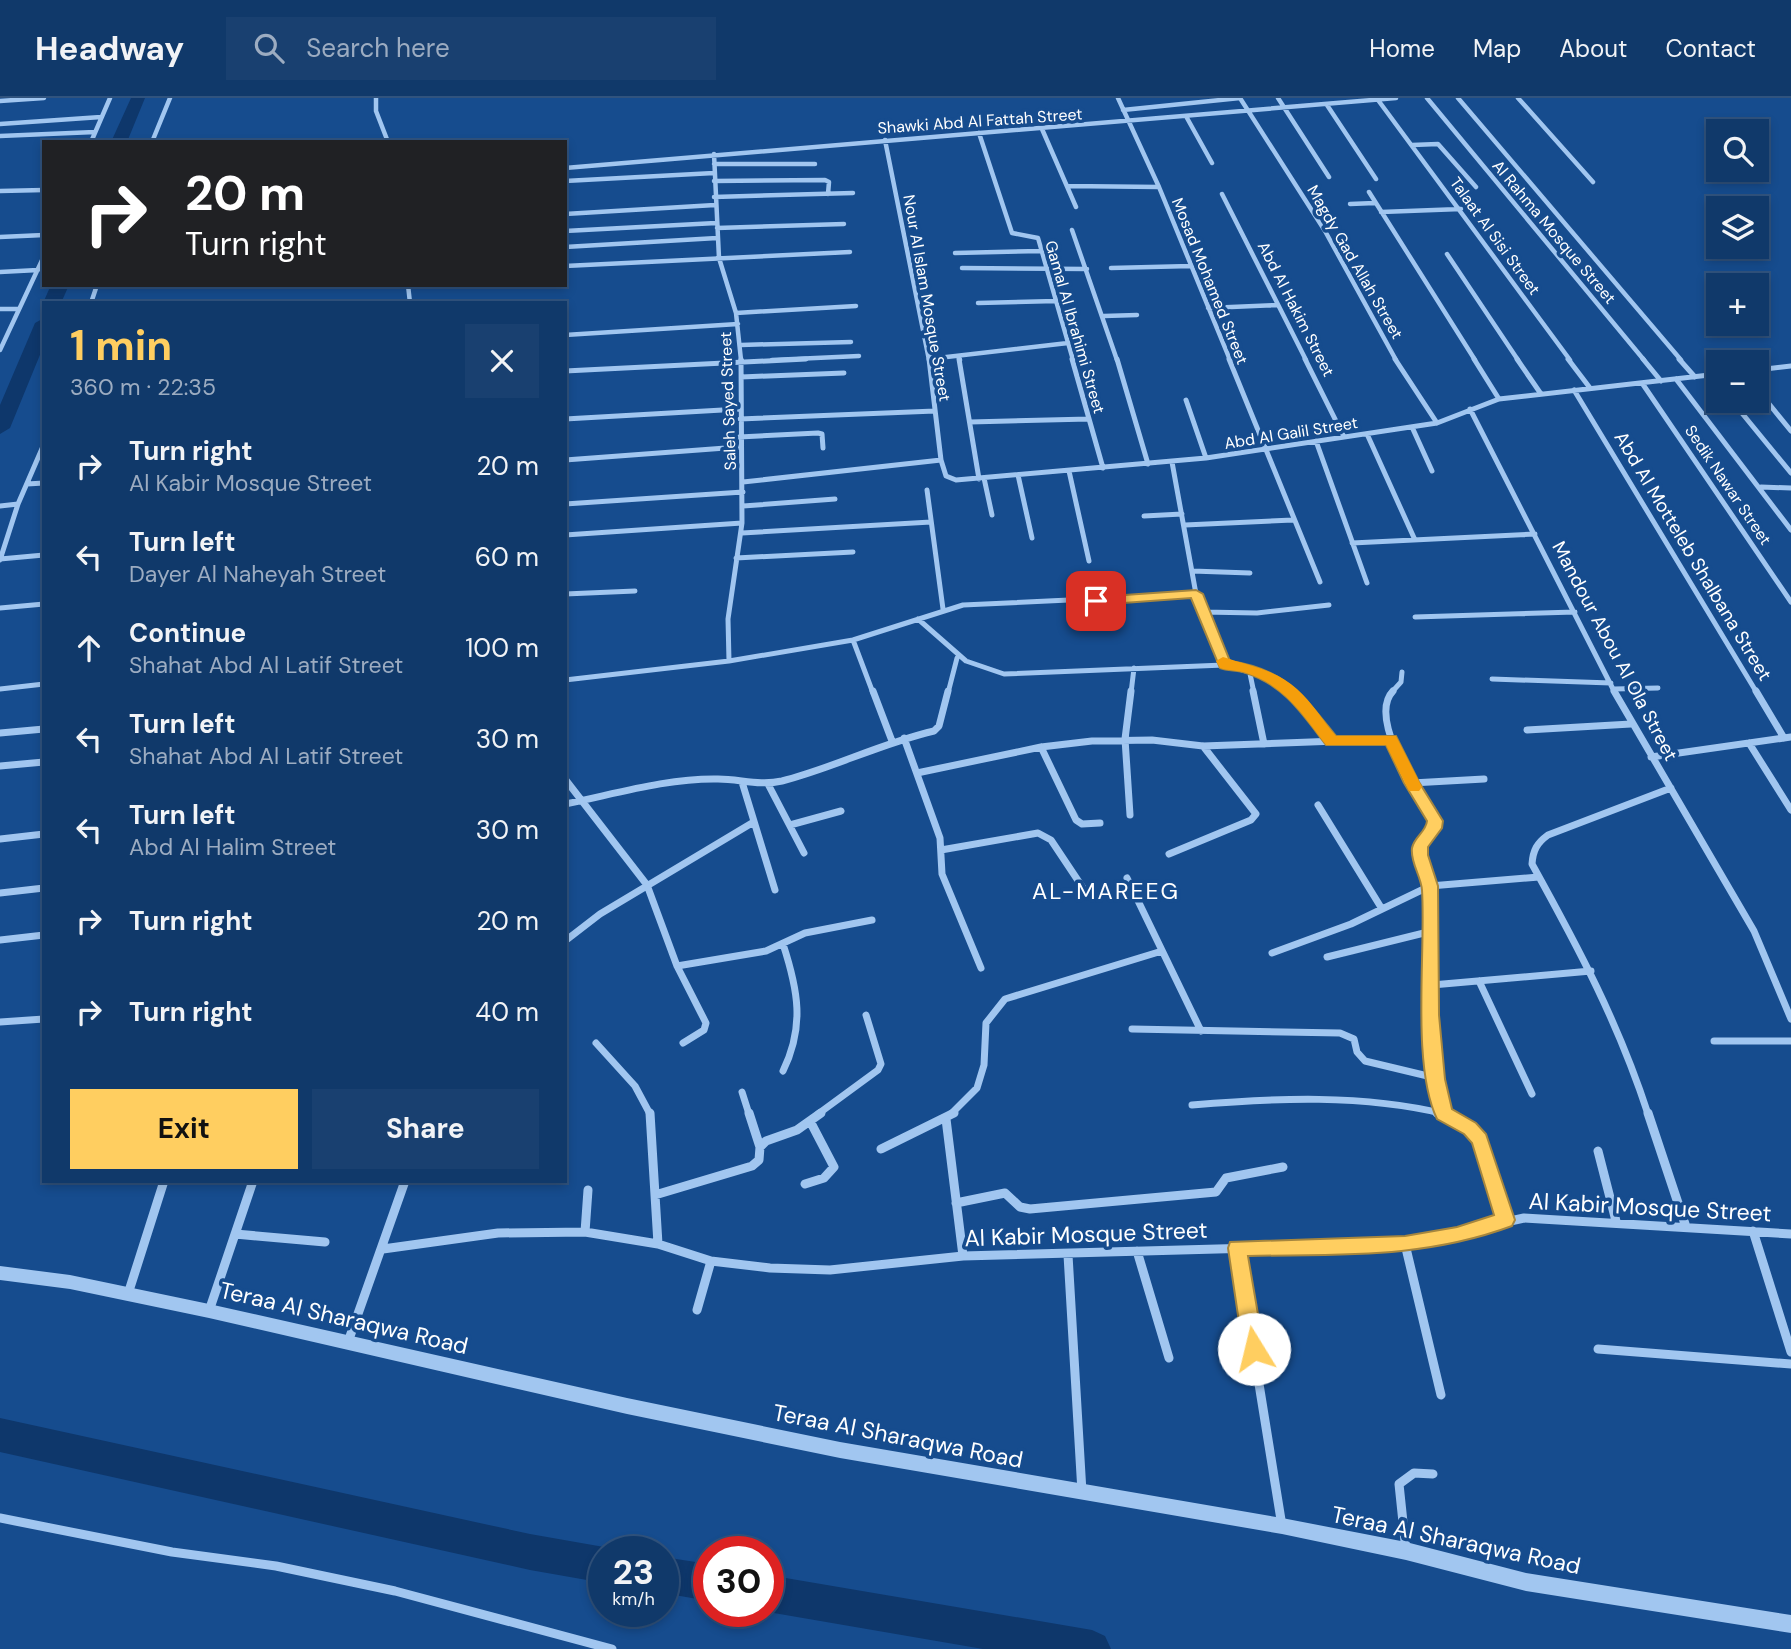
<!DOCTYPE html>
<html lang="en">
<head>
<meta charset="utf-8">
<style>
	:root { --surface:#10396a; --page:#194070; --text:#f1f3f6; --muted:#9cacc1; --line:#30537e; --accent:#ffce60 }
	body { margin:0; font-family:"DM Sans",sans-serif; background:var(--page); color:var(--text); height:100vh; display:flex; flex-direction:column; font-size:26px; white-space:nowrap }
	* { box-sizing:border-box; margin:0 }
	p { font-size:23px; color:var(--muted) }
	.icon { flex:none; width:38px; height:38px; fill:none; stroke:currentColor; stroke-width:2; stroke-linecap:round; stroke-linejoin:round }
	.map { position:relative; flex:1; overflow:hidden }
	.sheet { position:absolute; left:42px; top:203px; width:525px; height:882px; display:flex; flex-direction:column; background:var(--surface); border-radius:0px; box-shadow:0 4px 10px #0003,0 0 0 2px var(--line) }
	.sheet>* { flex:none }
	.hud { position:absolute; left:42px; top:42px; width:525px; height:147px; border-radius:0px; box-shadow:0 4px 10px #0003,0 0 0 2px var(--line); background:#202124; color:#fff; overflow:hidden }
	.buttons { position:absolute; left:1706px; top:21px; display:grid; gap:14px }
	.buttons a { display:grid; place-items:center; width:63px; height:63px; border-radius:0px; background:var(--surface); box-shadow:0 4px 10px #0003,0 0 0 2px var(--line); font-size:35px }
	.speed { position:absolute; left:588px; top:1438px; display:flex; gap:14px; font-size:35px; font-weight:700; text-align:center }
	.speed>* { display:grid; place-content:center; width:91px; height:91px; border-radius:50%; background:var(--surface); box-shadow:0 4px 10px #0003,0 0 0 2px var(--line); line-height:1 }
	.speed small { font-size:18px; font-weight:400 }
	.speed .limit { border:10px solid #d22; background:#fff; color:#111 }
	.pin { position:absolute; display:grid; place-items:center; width:60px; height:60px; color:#fff; margin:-30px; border-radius:14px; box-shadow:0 4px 10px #0006 }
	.me { position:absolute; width:77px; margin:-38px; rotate:351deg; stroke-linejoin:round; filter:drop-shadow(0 0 5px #0008) }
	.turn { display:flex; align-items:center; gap:24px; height:147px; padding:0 28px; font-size:32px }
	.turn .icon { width:91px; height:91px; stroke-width:2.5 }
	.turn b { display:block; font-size:49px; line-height:60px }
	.round { display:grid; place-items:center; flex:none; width:74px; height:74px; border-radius:0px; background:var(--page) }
	.summary { display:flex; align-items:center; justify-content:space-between; height:119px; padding:0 28px }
	h1 { font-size:42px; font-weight:700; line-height:52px; color:var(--accent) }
	.action { display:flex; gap:14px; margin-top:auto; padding:14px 28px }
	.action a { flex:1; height:80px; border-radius:0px; background:var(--accent); color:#111; font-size:28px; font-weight:700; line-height:80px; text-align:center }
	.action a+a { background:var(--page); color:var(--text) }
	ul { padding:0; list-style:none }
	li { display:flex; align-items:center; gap:21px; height:91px; padding:0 28px }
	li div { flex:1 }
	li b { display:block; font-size:26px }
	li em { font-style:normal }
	header { display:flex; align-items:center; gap:42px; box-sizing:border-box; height:98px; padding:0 35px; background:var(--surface); border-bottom:2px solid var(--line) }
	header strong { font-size:33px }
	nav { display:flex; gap:38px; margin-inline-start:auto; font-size:24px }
	.search { width:490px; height:63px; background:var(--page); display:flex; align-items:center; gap:18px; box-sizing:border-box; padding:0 24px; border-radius:0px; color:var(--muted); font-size:26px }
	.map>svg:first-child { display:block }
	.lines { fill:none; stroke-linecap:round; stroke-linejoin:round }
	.canal { fill:#0e376b; fill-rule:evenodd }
	.minor-far3 { stroke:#a1c6f0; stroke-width:4.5 }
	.minor-far2 { stroke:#a1c6f0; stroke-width:5 }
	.minor-far1 { stroke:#a1c6f0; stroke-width:7 }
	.minor { stroke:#a1c6f0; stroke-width:9 }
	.tertiary { fill:#a1c6f0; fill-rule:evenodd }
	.route { fill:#ffce60; stroke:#a6863e; stroke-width:2 }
	.slow { fill:#f59e0b }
	.labels { text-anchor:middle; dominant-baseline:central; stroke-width:7; stroke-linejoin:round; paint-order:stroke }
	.far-street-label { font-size:16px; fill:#fff; stroke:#164c8e }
	.street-label { font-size:19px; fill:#fff; stroke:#164c8e }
	.quarter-label { font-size:23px; letter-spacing:2px; fill:#fff; stroke:#164c8e }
	.near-street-label { font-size:23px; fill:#fff; stroke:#164c8e }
</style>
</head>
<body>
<header>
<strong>Headway</strong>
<div class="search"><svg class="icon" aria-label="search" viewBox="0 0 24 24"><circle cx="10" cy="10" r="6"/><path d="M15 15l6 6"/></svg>Search here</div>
<nav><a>Home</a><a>Map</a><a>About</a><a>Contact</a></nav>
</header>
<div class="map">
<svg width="1791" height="1551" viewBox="0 0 1791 1551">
	<rect width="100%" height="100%" fill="#164c8e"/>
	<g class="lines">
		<path class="canal" d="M131,0H145L127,44H111Z
			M51,187H69L61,205H43Z
			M44,220V247L10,330L0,336V307L35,225Z
			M0,1320L530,1436L604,1449L617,1454H604V1485L530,1472L0,1354Z
			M663,1459L709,1466V1503L663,1495Z
			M768,1477L1092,1532L1105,1538L1111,1551H983L768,1514Z"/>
		<path class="minor-far3" d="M376,0V13L388,44
			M1118,0L1159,89L1230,262
			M1240,0L1325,133L1396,262
			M1278,0L1329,79
			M1427,0L1644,262
			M1458,0L1681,262
			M1518,0L1593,84
			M1378,2L1570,262
			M0,3L44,0
			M1327,7L1376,81
			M1123,12L1240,0
			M1187,20L1212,65
			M0,26L101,19
			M1042,31L1076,109
			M979,35L1012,135L1038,140L1073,262
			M0,38L95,34
			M885,42L929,262
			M91,44L110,0
			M152,44L170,0
			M1412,47L1438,46L1476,89
			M714,56L719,160L736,215L741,262
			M714,66H815
			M565,70L1396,0
			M565,83L714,75
			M714,83L825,82L829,84L828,96
			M1067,88L1159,89
			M0,93L44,92
			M1369,94L1475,262
			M1222,96L1306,262
			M714,99L853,95
			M1350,106L1375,105
			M1381,114L1461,111
			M565,116L715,107
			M717,130L844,126
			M1072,132L1117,262
			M565,133L716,125
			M0,139L44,137
			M565,149L717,140
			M955,155L1041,153
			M1447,156L1518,262
			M565,168L850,154
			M962,170L1087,171
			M1111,170L1191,168
			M0,174L38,172
			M408,187L410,205
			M91,205L97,187
			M978,205L1056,203
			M1208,210L1278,207
			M0,211H19
			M736,215L856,208
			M1104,218L1137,217
			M565,237L738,226
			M741,247L851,244
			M0,252L44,158
			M928,256L938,260L1068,245
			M959,258L960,262
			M772,262L859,258"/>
		<path class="minor-far2" d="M929,261L941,362L946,378L956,382L1206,360L1437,325L1499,301L1718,276
			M959,261L979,381
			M1072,261L1103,370
			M1117,261L1148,366
			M1229,261L1320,484
			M1305,261L1344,339
			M1395,261L1437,325
			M1474,261L1499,301
			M1517,261L1541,296
			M1568,261L1590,290
			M1643,261L1661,283
			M1679,261L1695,279
			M1757,272L1791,268
			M565,273L806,261
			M741,279L844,275
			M1676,281L1791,432
			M1642,285L1791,504
			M1757,291L1791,333
			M1574,292L1757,595
			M1186,302L1206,360
			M1732,303L1791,375
			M1470,311L1615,595
			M565,321L740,311
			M740,321L935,313
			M970,324L1089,321
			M1412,329L1432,373
			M1367,336L1415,442
			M739,339L818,335L822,336L823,350
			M1316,343L1367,485
			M565,362L739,349
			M1172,364L1196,496L1224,567L1261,577L1289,595
			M1069,373L1089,463
			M1018,377L1032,440
			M984,380L992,417
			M743,384L941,362
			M27,386L44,385
			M1761,389L1791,390
			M927,392L943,511
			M565,406L743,394
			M0,408L18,406
			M743,408L835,401
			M1144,418L1182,416
			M1185,427L1293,422
			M742,435L931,424
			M565,437L742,425
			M1352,445L1535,436
			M736,460L853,454
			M0,461L44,457
			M0,462L18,406L44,346
			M1192,473L1250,475
			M565,496L635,493
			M0,510L44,506
			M1203,514L1257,515L1329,507
			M1415,519L1575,514
			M918,521L966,563L1004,576L1224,567
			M853,542L873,595
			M729,563L728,521L742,425L741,261
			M1249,571L1254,595
			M1492,581L1611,585
			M565,582L729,563L853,542L963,507L1196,496
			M0,591L44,586
			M1614,591L1658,590
			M948,595L957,560
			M1131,595L1134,570
			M1391,595L1401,584L1402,574"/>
		<path class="minor-far1" d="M873,593L892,643
			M1253,593L1264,646
			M1288,593L1332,643
			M1393,593C1367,620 1419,697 1435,723L1434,730L1420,748V757L1430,788L1432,948L1444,1016
			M1614,593L1754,833L1791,921
			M1756,593L1784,640
			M1527,632L1631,626
			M0,635L44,631
			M904,640L940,740L942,776L981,870
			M1749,645L1791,712
			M1041,649L1076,722L1082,726L1100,725
			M1651,659L1791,639
			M0,668L44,664
			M917,675L1041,649L1092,643L1152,642L1203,648L1391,641
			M565,681L647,787L677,868L706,925L704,932L683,945
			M742,684L775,792
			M1412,685L1484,681
			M768,686L804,755
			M565,706C615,696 667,680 718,681C740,681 759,688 782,683C833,670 882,645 934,633L939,628L948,593
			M1318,707L1382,811
			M1130,717L1125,641L1131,593
			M790,727L841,713
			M0,741L44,736
			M941,752L1038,735L1051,742L1087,796
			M1169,756L1251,722L1256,716L1203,648
			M1127,780L1201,933
			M0,795L44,790
			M0,842L44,837
			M565,843L600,816L752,725
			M783,846C798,892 805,928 783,973
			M1272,855L1351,826L1430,788L1539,779
			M1327,859L1432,833
			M677,868L766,853L805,835L872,822
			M1479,883L1532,996
			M1432,887L1591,873
			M0,924L44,921
			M1132,931L1340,935L1354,941L1357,954L1365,963L1436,980
			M1714,943H1791
			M596,945L635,988L650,1016
			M742,994L749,1016
			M1192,1007C1276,1000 1362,996 1445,1016
			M818,1016L878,972L881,966L866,917
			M951,1016L977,990L984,967L986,925L1005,901L1162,853
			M1648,1016C1618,924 1579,851 1532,766C1533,752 1537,745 1548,737L1671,690"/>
		<path class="minor" d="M650,1015L658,1146
			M749,1015L760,1049
			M1437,1015C1487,1025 1492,1081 1505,1122
			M1648,1015L1686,1129
			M946,1021L963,1158
			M881,1051L954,1015
			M1598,1053L1616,1123
			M805,1086L824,1080L834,1069L810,1023
			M655,1097L752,1068L759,1062L760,1049L766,1043L797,1032L821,1015
			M956,1105L1005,1095L1020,1109L1030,1111L1216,1094L1226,1080L1283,1069
			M1753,1133L1791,1254
			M585,1134L588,1092
			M235,1136L325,1144
			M1405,1146L1441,1297
			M1237,1150L1282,1428
			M383,1151L498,1135L585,1134L658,1146L711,1163L770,1170L830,1172L963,1158L1405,1146L1524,1120L1791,1136
			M1137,1153L1169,1260
			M1068,1157L1082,1394
			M128,1196L164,1083
			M697,1212L711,1163
			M209,1213L253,1083
			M348,1244L405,1083
			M1598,1251L1791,1266
			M0,1420L172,1454L276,1468L395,1493L612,1551
			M1406,1453L1399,1386L1414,1375L1433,1376"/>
		<path class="tertiary" d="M0,1168L70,1177L209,1206L627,1300L840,1344L1282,1420L1406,1444L1526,1475L1791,1517V1535L1526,1493L1406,1462L1282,1436L840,1360L627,1316L209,1220L70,1191L0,1182Z"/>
	</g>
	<path class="route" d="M1196,492L1203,496L1230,563C1285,571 1303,597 1336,638H1396L1419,684L1443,723L1442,730L1428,749V757L1438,788L1439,917L1445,981L1452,1011L1476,1025L1486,1036L1515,1122L1512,1128C1423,1161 1341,1156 1248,1158L1264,1251L1261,1257L1254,1260L1246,1257L1243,1251L1228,1150L1230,1144L1405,1138L1457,1129L1494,1117L1472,1045L1464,1036L1437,1021C1411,967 1426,854 1422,792C1421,778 1410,764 1412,750C1414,739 1426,734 1427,723L1404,685L1386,647H1326C1303,617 1284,587 1246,575C1238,572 1228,573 1220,570L1191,500L1096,507L1089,503L1096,499Z"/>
	<path class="slow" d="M1223,559C1247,567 1277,572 1297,591C1312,604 1323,623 1336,638H1396L1422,689L1419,693H1409L1386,647H1326C1303,617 1284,587 1246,575C1238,572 1228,573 1220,570L1216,563Z"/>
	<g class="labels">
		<g class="far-street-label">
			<text transform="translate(980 23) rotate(-4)">Shawki Abd Al Fattah Street</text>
			<text transform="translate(1554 134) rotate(50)">Al Rahma Mosque Street</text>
			<text transform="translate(1495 138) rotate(54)">Talaat Al Sisi Street</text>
			<text transform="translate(1355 164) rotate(60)">Magdy Gad Allah Street</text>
			<text transform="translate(1210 183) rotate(68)">Mosad Mohamed Street</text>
			<text transform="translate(927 200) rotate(80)">Nour Al Islam Mosque Street</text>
			<text transform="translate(1296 211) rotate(63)">Abd Al Hakim Street</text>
			<text transform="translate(1075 229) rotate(74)">Gamal Al Ibrahimi Street</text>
			<text transform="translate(728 303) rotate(-92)">Saleh Sayed Street</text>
			<text transform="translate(1291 335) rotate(-9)">Abd Al Galil Street</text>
			<text transform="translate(1728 387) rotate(56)">Sedik Nawar Street</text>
		</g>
		<g class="street-label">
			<text transform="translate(1693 458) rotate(59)">Abd Al Motteleb Shalbana Street</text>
			<text transform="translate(1615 553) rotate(62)">Mandour Abou Al Ola Street</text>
		</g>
		<g class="quarter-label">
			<text x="1106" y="793">AL-MAREEG</text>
		</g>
		<g class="near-street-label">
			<text transform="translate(1650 1109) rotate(3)">Al Kabir Mosque Street</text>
			<text transform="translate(1086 1136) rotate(-2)">Al Kabir Mosque Street</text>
			<text transform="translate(344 1220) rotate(13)">Teraa Al Sharaqwa Road</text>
			<text transform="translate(898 1338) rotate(11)">Teraa Al Sharaqwa Road</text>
			<text transform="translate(1456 1442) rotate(12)">Teraa Al Sharaqwa Road</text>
		</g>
	</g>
</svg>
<div class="buttons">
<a><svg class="icon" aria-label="search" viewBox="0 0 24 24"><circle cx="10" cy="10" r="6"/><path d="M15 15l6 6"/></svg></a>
<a><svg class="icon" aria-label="layers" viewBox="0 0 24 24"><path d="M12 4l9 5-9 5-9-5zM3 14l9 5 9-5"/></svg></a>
<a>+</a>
<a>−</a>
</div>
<div class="speed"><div>23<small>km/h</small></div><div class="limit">30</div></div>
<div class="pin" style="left:1096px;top:503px;background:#d93025"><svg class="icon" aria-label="arrive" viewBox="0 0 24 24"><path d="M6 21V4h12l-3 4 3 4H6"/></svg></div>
<svg class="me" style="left:1254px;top:1251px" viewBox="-20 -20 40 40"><circle r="19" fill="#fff"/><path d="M0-13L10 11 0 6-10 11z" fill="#ffce60"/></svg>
<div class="hud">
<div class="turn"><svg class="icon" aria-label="right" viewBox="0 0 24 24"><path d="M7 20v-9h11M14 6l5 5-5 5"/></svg><div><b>20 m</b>Turn right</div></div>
</div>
<section class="sheet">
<div class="summary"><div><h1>1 min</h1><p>360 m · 22:35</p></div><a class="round"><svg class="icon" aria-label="close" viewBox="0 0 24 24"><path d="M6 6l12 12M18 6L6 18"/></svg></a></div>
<ul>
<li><svg class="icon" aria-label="right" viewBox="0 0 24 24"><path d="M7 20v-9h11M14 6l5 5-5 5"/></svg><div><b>Turn right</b><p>Al Kabir Mosque Street</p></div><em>20 m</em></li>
<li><svg class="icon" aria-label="left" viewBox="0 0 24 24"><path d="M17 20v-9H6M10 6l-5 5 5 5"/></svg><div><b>Turn left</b><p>Dayer Al Naheyah Street</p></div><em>60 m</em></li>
<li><svg class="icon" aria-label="ahead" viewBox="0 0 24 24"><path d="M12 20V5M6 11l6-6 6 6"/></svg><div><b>Continue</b><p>Shahat Abd Al Latif Street</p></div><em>100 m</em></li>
<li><svg class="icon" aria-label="left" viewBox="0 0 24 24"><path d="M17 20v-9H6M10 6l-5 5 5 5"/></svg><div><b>Turn left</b><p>Shahat Abd Al Latif Street</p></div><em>30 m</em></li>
<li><svg class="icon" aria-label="left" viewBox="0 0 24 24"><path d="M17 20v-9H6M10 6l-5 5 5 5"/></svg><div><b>Turn left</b><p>Abd Al Halim Street</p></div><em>30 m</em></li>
<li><svg class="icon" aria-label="right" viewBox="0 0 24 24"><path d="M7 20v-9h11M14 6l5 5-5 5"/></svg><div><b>Turn right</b></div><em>20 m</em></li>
<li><svg class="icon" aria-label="right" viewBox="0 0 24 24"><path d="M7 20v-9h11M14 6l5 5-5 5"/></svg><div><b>Turn right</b></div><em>40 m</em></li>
</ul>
<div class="action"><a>Exit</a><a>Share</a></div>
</section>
</div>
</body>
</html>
